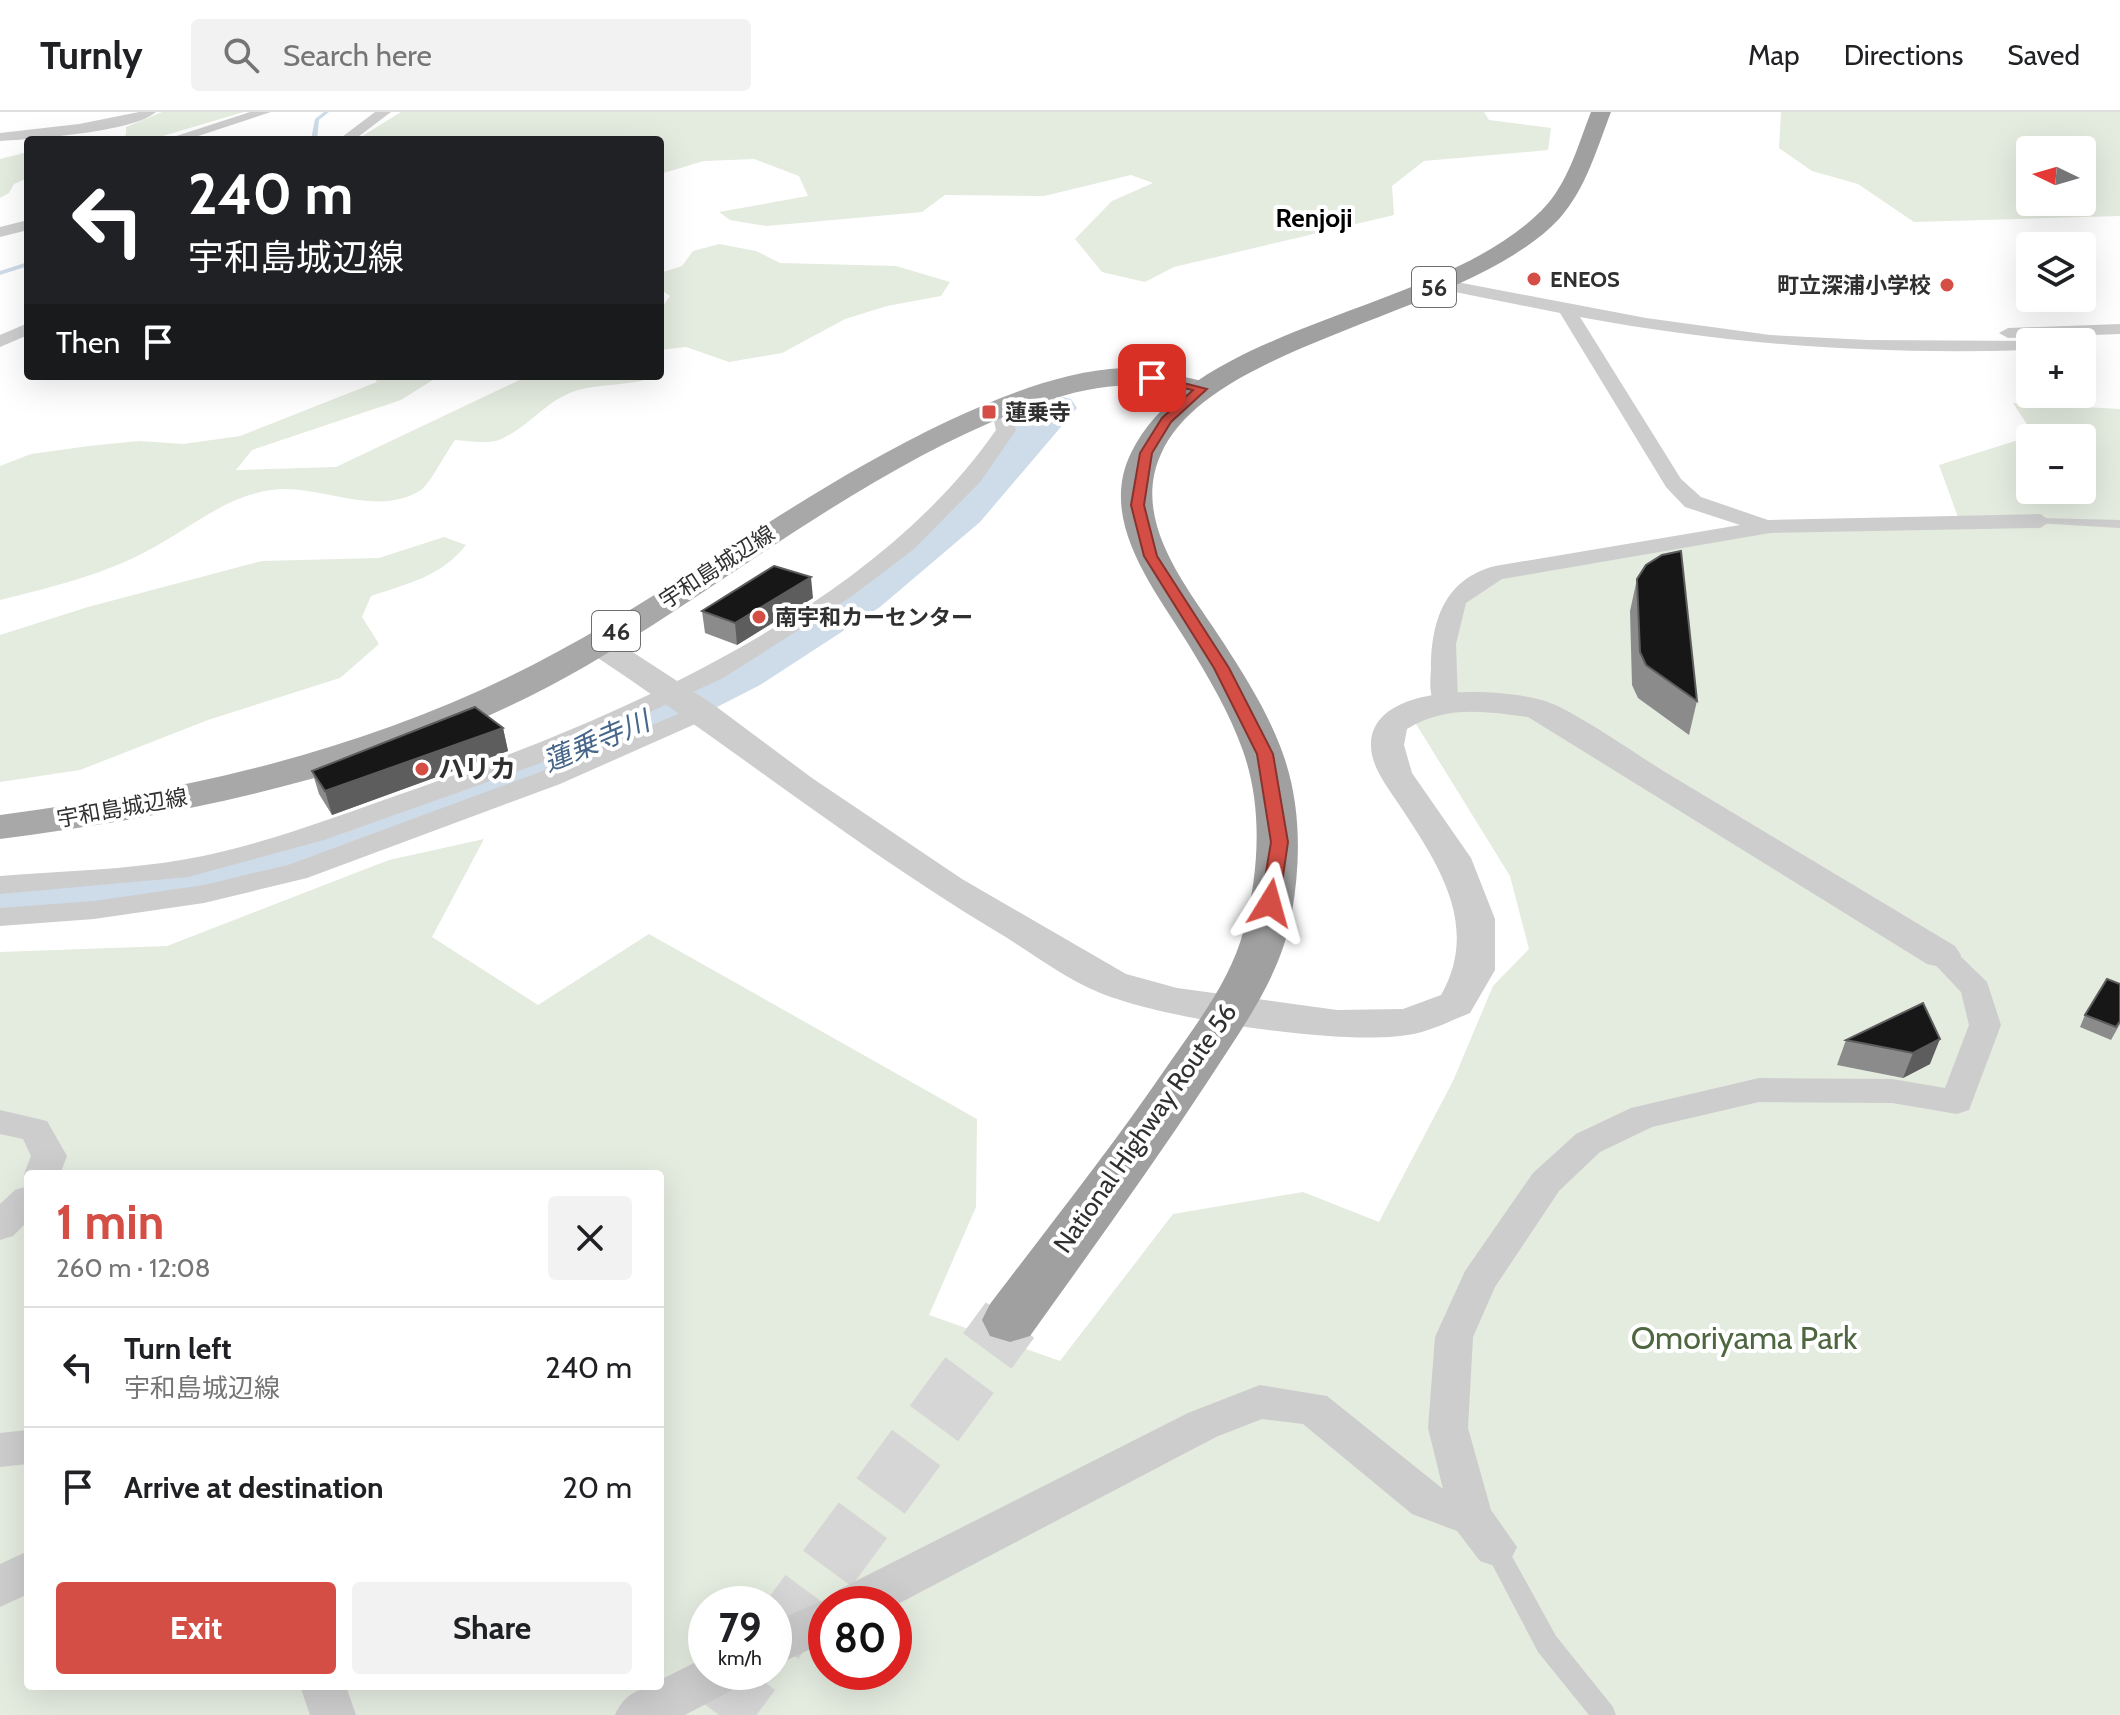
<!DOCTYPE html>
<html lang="en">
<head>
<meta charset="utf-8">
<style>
	:root { --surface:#fff; --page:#f2f2f2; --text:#202124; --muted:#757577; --line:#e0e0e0; --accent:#d44e45 }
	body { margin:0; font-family:Cabin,"Noto Sans JP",sans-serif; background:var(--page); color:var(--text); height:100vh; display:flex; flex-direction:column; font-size:30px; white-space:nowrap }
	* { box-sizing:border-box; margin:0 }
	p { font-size:26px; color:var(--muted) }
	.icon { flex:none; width:44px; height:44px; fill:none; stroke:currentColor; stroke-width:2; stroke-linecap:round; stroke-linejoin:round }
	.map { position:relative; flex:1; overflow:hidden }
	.panel { position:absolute; left:24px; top:1058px; width:640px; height:520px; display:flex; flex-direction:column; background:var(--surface); border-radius:8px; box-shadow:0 8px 32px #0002 }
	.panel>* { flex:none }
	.hud { position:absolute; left:24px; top:24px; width:640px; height:244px; border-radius:8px; box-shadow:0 8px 32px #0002; background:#202124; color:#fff; overflow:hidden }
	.needle { width:52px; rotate:275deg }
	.controls { position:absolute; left:2016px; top:24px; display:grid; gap:16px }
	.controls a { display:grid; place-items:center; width:80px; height:80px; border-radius:8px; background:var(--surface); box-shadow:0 8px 32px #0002; font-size:40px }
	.speed { position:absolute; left:688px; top:1474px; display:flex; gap:16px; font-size:40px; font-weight:700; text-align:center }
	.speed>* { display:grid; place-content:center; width:104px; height:104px; border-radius:50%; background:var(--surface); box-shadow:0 8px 32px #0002; line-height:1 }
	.speed small { font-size:20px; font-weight:400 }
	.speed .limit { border:12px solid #d22; background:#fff; color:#111 }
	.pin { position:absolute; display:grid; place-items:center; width:68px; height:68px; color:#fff; margin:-34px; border-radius:16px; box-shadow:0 4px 12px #0006 }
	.me { position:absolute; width:88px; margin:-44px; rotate:8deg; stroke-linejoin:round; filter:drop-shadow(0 0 6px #0008) }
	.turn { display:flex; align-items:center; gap:28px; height:168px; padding:0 32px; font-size:36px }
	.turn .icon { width:104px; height:104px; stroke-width:2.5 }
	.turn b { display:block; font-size:56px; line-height:68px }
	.then { display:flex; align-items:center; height:76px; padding:0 32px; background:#0003; gap:16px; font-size:30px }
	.round { display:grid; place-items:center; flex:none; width:84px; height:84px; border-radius:8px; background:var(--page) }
	.head { display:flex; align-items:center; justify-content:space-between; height:136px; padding:0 32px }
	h1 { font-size:48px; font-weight:800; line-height:60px; color:var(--accent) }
	.button { display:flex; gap:16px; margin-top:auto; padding:16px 32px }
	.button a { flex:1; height:92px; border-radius:8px; background:var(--accent); color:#fff; font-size:32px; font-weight:800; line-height:92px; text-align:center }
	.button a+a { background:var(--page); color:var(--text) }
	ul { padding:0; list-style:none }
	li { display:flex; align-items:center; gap:24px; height:120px; padding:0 32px; border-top:2px solid var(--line) }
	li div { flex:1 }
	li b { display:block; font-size:30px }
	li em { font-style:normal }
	header { display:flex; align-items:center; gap:48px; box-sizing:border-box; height:112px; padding:0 40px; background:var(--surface); border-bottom:2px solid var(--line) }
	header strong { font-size:38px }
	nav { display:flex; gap:44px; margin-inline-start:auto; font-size:28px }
	.search { width:560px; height:72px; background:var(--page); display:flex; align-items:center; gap:20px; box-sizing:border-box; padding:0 28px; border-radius:8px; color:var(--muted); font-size:30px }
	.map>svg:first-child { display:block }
	.green { fill:#e4ebdf; fill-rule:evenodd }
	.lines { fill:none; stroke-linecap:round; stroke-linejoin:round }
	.stream { fill:#cedbe9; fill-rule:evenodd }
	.river { fill:#cedbe9; fill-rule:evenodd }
	.trunk-tunnel { stroke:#d6d6d6; stroke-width:60; stroke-dasharray:60 30; stroke-linecap:butt }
	.service { fill:#cdcdcd; fill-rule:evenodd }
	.minor { fill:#cdcdcd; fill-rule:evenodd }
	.tertiary { fill:#cdcdcd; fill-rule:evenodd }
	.primary { fill:#a8a8a8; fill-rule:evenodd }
	.trunk { fill:#a0a0a0; fill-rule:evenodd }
	.wall { fill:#8b8b8b }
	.shaded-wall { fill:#5d5d5d }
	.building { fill:#171717; stroke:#5d5d5d; stroke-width:2 }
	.route { fill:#d44e45; stroke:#8a332d; stroke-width:2 }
	.poi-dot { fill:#d44e45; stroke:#fff; stroke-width:3 }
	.labels { text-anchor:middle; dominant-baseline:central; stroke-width:8; stroke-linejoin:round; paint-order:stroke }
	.far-poi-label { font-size:22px; font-weight:bold; fill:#303030; stroke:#fff; text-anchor:start }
	.far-street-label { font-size:22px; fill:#303030; stroke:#fff }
	.shield { fill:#fff; stroke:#6e6e6e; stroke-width:2 }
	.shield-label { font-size:24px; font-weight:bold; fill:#303030 }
	.far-quarter-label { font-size:26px; font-weight:bold; fill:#000; stroke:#fff }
	.poi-label { font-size:26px; font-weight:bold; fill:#303030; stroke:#fff; text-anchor:start }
	.street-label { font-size:26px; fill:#303030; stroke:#fff }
	.water-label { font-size:28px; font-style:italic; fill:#46668a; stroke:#fff }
	.near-park-label { font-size:32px; fill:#4e6741; stroke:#fff }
</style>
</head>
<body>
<header>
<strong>Turnly</strong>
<div class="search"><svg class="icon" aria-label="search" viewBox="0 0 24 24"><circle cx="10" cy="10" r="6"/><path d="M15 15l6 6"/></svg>Search here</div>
<nav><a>Map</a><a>Directions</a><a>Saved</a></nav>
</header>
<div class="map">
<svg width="2120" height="1603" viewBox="0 0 2120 1603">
	<rect width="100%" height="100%" fill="#fff"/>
	<path class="green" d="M162,0H244L149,28H116L126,23V15Z
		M401,0H1484L1489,8L1551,16L1548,38L1424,49L1392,74L1394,103L1174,155L1145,170L1102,160L1075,127L1112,89L1153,71L1131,63L1044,84L945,83L922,100L766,114L730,108L719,100L808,84L799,64L754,47L704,49L660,62V28H356Z
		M1781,0H2120V104L1914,110L1858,72L1812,59L1779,36ZM2030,38H2082V90H2030Z
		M28,40V66L14,72L9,81L0,86V47Z
		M719,132L756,139L780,151L896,154L950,170L941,184L887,194L845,207L782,241L729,250L686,235L660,238V198L670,184L660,177V161L682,154L693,139Z
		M373,264H439L401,288L252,338L236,358L336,355L528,264H658C631,274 605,271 578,278C545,288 529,316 499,328C487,332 468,329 455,328C447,339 429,373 421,378C374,407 320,371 271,378C223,385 187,419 145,440C102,463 48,476 0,488V354L31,342L89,334L139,329L183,332L240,324L377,270Z
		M2013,291L2120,297V1603H0V840L167,834L389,748L484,727L432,825L538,893L649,822L977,1007L976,1095L929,1203L1060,1249L1173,1102L1303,1080L1379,1110L1453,969L1493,874L1529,837L1510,764L1416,612L1414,596L1445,589L1448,501L1495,461L1770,414L1959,408L1939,353L2034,323ZM2030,326H2082V378H2030ZM28,1062H660V1574H28ZM706,1492H774V1560H706ZM826,1492H894V1560H826Z
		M444,425L466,433C442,464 407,472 371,484L362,505L379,532L340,566L208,608L80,658L0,670V523L88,495L262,449L379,446Z"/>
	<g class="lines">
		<path class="stream" d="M324,0H329L319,8L317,28H311L315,7Z
			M28,150V154L0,163V159Z"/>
		<path class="river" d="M1055,283L1071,287L1077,296L980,410L880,495L760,573L633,638L501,693L360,744L259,776L159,797L0,811V769C70,765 142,763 211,748C275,734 339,709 401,687C578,623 750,547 899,430C949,390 984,340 1029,295L1039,287Z"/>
		<path class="trunk-tunnel" d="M774,1529L1010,1208
			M719,1603L751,1560"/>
		<path class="service" d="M2040,406L2120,408V416L2036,411L2034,409Z
			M1495,1425L1503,1428L1556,1524L1613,1595L1616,1603H1589L1538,1540L1483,1435L1487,1428Z"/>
		<path class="minor" d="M139,0H156C134,20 33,27 0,29V21L79,12Z
			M250,0H271L186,28H164Z
			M375,0H391L354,28H338Z
			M28,108V118L0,125V115Z
			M1441,167L1646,206L1770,223L1868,228L2036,229L2030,230V238C1877,243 1730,233 1580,205L1681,367L1701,385L1768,408L2040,402L2051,409L2040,416L1770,421L1502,467L1466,491L1456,532L1458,589L1454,594H1436C1429,584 1430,569 1431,557C1431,510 1444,467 1495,454L1740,413L1685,395L1666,375L1560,201L1435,176V168Z
			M28,211V223L0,235V223Z
			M2120,212V222L2008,226L1999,221L2008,216Z
			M996,293L1011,303L1016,318L981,369L914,437L852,484L723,566L538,652L324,728L188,765L0,782V764C62,759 126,758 187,747C260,734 332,706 401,682C607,610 868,503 996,318L994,309L986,299Z
			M702,592L715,600L711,605L560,672L307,766L204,791L94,807L0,814V796L94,789L204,773L288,753L540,660Z
			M1941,833L1952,836L1987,870L2001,913L1969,998L1957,1002L1892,991L1759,990L1652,1015L1600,1040L1559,1079L1495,1175L1473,1225L1468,1316L1491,1398L1517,1435L1510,1449L1495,1454L1480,1449L1457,1419L1412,1402L1303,1312L1262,1307L1216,1325L894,1494L826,1492V1530L774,1554V1510L826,1487L833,1489L838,1478L1188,1301L1260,1273L1327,1284L1443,1377L1428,1316L1435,1225L1465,1159L1533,1061L1576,1022L1631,996L1759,966L1892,967L1945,976L1969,913L1961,880L1926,843L1930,836Z
			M0,998L47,1009L67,1044L60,1062H28V1069L24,1062L31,1044L23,1027L0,1022Z
			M28,1074V1109L13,1124L0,1128V1092L15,1078Z
			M28,1318V1352L0,1355V1321Z
			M28,1439V1482L0,1495V1452Z
			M706,1545V1560H745L738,1575L685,1603H615C623,1584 639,1574 660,1574V1568Z
			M300,1574H346L356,1603H310Z"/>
		<path class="tertiary" d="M597,522L608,524L714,593L812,666L962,767L1126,862L1177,876L1337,898L1403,897L1441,883C1481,813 1437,750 1398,691C1386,673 1370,653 1371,631C1374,568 1504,576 1545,589C1577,600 1634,641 1665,660C1762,718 1858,776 1955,834L1961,843L1955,852L1941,855L1927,852L1528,605C1485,599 1445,593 1407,617L1404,633L1412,661L1471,746L1495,807V858L1470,901C1450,909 1429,920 1408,923C1341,934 1161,907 1098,880C1062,865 1028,838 994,818C853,733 724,629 586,538L582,531L586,524Z"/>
		<path class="primary" d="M1123,256L1163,260L1211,271L1215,277L1211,283C1193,287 1172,277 1153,275C1115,270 1079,278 1043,290C876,348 737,466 586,554C408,657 202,701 0,727V703C194,678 384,635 557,540C690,468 810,374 948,309C1002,284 1062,259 1123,256Z"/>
		<path class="trunk" d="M1591,0H1611C1597,36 1586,77 1559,107C1468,204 1211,229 1161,342C1130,410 1189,477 1223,530C1246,566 1269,602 1283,642C1301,692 1301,748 1292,800C1282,863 1242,916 1208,969C1151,1056 1090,1140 1030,1224L1010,1230L990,1224L982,1208L990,1192C1050,1113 1112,1035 1168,953C1197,911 1231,868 1244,817C1259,761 1263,695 1243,639C1230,602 1210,568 1190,535C1157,480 1097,410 1131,341C1196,209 1439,202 1542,98C1568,72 1578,33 1591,0Z"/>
	</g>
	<path class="wall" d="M1637,467L1697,589L1689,623L1638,586L1632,573L1630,499Z
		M813,486L737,533L705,521L702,499Z
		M503,616L508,639L332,703L319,682L312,659Z
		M2120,872V912L2111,928L2080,915L2085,903Z
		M1923,891L1930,952L1903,966L1837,953L1846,928Z"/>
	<path class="shaded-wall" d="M811,465L813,486L737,533L735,511Z
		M503,616L508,639L332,703L325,679Z
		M1940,927L1930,952L1903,966L1913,941Z"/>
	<path class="building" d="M1681,439L1697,589L1646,553L1640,540L1637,467L1646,453L1662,443Z
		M774,454L811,465L735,511L702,499Z
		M475,595L503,616L325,679L312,659Z
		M2107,867L2120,872V909L2116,915L2085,903Z
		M1923,891L1940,927L1913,941L1846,928Z"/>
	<path class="route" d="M1152,263L1207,277L1171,310L1152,341L1144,393L1157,444L1229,556L1273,642L1288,730L1279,791L1270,797L1261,791L1271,730L1257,642L1214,556L1144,444L1131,393L1140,341L1162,306L1193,278L1148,269Z"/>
	<g class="poi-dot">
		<circle cx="1534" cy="167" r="8"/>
		<circle cx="1947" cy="173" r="8"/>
		<rect x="981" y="292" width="16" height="16" rx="4"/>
		<circle cx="759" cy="505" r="8"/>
		<circle cx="422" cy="657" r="8"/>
	</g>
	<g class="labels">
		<g class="far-poi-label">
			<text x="1550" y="167">ENEOS</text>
			<text x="1931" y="173" text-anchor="end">町立深浦小学校</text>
			<text x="1005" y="300">蓮乗寺</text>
			<text x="775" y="505">南宇和カーセンター</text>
		</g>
		<g class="far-street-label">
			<text transform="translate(717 455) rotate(-33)">宇和島城辺線</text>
			<text transform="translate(122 696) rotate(-10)">宇和島城辺線</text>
		</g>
		<g class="shield">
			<rect x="1412" y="155" width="44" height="40" rx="6"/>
			<rect x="592" y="499" width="48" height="40" rx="6"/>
		</g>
		<g class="shield-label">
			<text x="1434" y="175">56</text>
			<text x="616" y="519">46</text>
		</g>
		<g class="far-quarter-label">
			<text x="1314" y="106">Renjoji</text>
		</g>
		<g class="poi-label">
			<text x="438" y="657">ハリカ</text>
		</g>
		<g class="street-label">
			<text transform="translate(1145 1016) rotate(-55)">National Highway Route 56</text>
		</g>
		<g class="water-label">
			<text transform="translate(596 629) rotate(-23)">蓮乗寺川</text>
		</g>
		<g class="near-park-label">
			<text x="1744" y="1225">Omoriyama Park</text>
		</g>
	</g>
</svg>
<div class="controls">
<a><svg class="needle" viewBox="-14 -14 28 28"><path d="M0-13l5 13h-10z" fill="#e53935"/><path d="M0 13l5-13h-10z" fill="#757577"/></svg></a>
<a><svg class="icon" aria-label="layers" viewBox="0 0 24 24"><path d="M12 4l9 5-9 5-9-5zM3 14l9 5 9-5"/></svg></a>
<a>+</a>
<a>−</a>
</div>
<div class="speed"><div>79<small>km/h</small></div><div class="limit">80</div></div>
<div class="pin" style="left:1152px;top:266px;background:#d93025"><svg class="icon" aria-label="arrive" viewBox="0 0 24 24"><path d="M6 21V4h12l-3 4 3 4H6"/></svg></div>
<svg class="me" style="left:1270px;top:791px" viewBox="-20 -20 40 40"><path d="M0-17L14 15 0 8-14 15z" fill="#d44e45" stroke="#fff" stroke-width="4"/></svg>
<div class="hud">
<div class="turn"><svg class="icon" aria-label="left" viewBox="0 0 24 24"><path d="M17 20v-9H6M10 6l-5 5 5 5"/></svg><div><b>240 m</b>宇和島城辺線</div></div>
<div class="then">Then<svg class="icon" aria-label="arrive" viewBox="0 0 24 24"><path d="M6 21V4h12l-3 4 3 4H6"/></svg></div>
</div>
<section class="panel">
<div class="head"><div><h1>1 min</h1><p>260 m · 12:08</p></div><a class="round"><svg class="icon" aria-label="close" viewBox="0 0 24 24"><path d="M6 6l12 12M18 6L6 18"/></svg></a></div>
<ul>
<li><svg class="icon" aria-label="left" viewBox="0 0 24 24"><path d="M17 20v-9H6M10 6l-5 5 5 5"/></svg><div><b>Turn left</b><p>宇和島城辺線</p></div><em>240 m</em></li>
<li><svg class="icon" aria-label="arrive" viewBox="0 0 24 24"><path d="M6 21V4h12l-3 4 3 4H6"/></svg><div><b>Arrive at destination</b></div><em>20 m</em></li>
</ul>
<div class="button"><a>Exit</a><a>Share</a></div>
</section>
</div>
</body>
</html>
